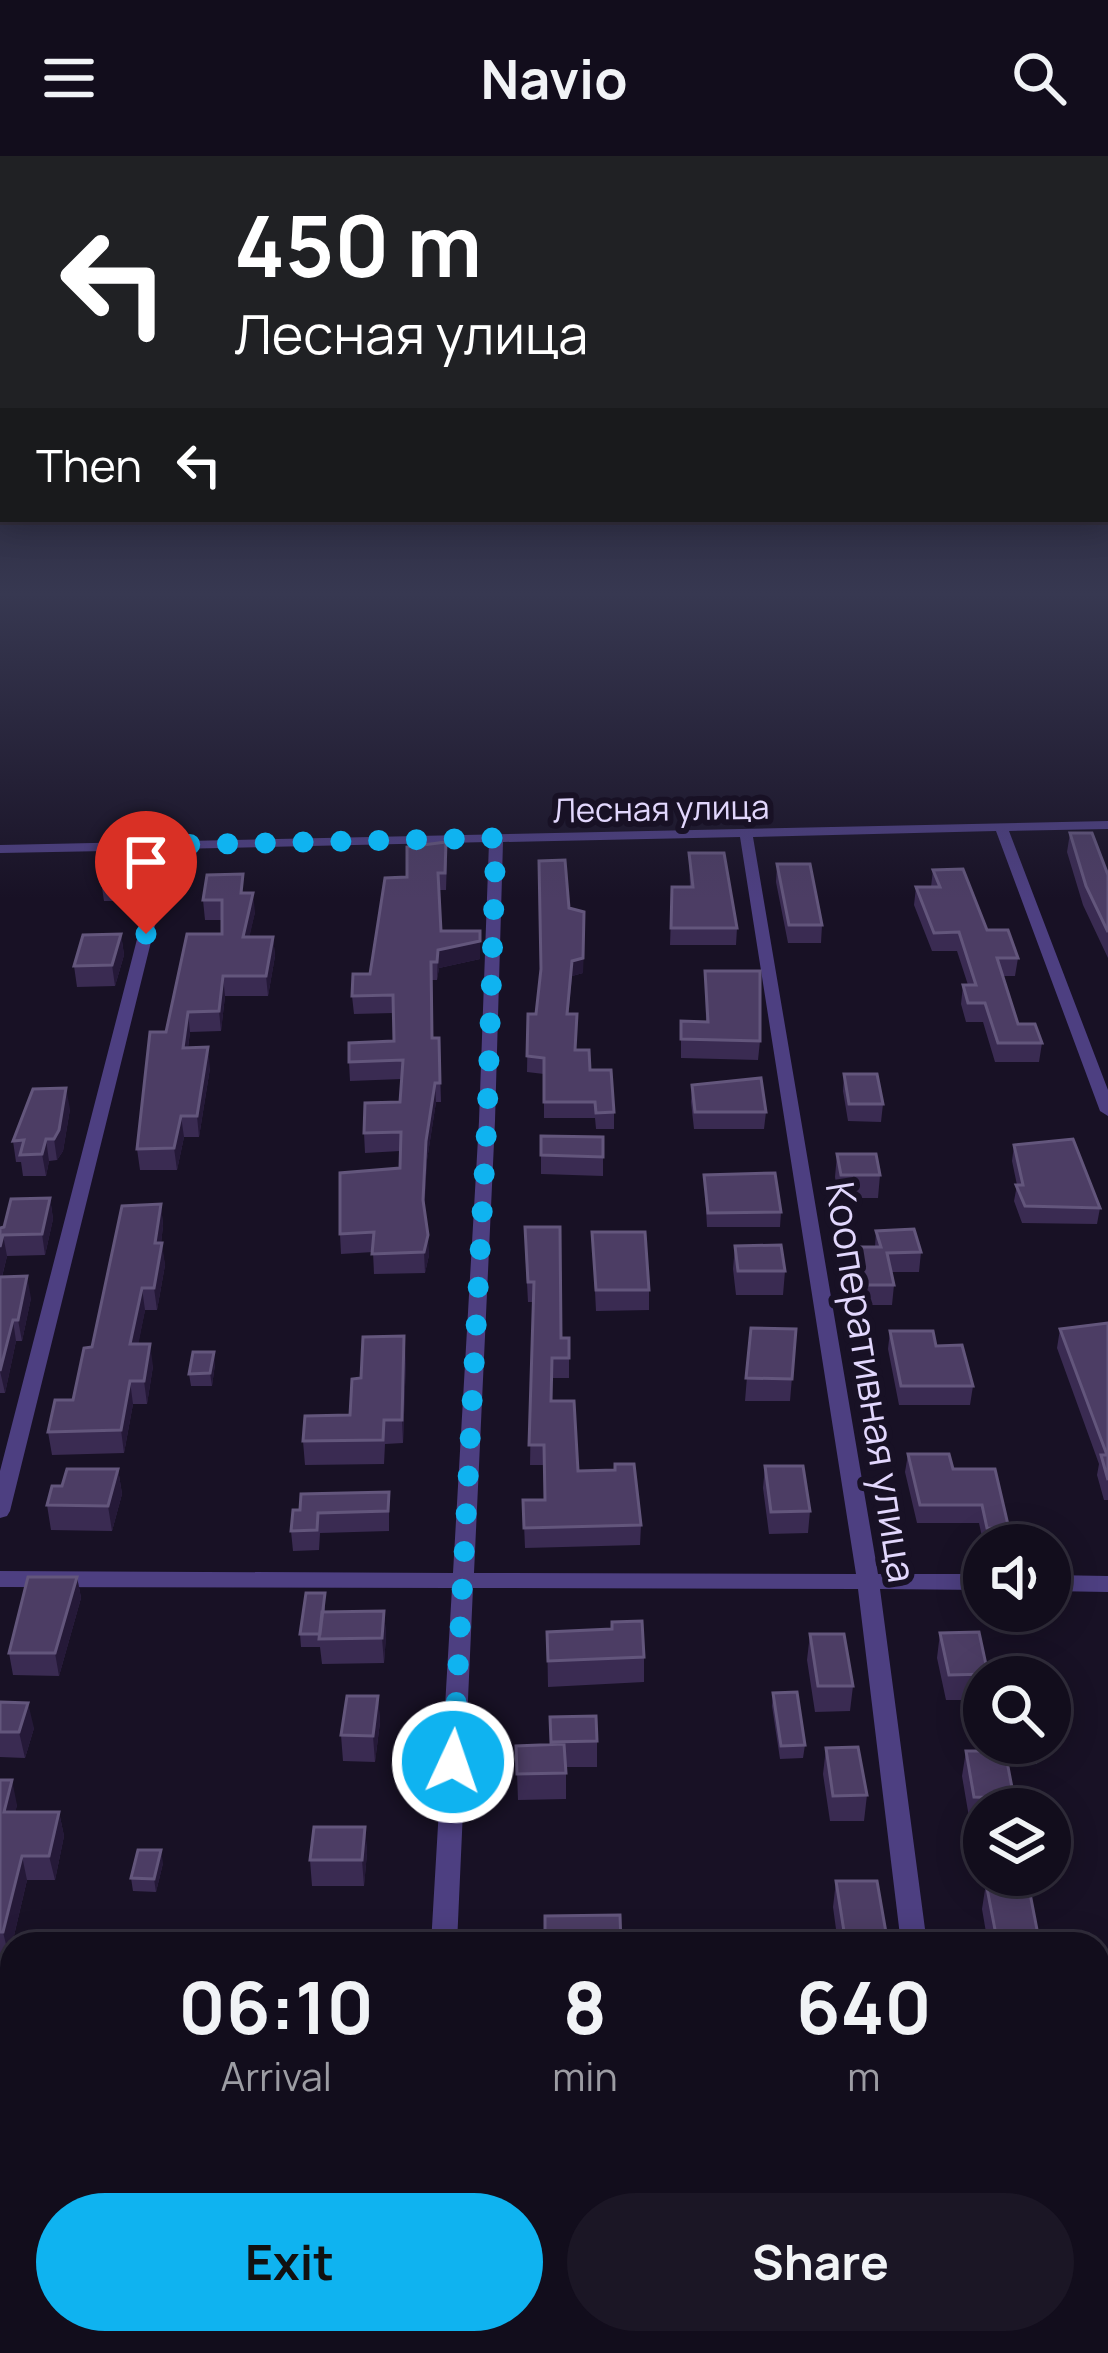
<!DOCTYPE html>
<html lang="en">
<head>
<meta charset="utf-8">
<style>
	:root { --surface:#120d1c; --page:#1b1625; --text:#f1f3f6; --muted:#9c9ca3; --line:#312d3b; --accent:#0fb3f0 }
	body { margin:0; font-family:Manrope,sans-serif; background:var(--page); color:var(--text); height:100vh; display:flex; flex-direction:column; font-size:45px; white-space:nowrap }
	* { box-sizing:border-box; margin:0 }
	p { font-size:39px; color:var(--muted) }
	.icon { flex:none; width:66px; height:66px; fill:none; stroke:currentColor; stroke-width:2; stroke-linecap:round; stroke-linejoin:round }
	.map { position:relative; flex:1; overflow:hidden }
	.panel { position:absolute; left:0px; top:1776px; width:1110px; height:423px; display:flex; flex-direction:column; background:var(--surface); border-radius:36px 36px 0 0; box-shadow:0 6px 30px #0003,0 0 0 3px var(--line) }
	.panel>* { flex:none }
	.hud { position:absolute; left:0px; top:0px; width:1110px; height:366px; box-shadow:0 6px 30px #0003,0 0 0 3px var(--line); background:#202124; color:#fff; overflow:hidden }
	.buttons { position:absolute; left:963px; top:1368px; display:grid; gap:24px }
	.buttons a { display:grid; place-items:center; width:108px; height:108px; border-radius:50%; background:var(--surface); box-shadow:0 6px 30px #0003,0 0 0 3px var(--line); font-size:60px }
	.pin { position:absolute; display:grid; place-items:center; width:102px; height:102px; color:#fff; margin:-123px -51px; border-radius:50% 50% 50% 0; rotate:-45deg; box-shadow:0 0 12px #0007 }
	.pin .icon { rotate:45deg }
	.me { position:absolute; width:132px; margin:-66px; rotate:3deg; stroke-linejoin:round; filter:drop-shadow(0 0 9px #0008) }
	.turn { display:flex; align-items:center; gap:42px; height:252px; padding:0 36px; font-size:54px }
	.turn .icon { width:156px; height:156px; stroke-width:2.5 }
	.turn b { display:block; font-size:84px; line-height:102px }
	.then { display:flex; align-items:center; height:114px; padding:0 36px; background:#0003; gap:24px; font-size:45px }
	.eta { display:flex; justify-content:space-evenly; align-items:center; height:204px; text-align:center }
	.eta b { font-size:72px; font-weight:700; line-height:84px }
	.primary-button { display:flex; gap:24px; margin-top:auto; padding:24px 36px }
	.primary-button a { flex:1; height:138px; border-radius:72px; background:var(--accent); color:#111; font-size:48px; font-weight:700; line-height:138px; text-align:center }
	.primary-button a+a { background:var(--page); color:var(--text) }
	header { display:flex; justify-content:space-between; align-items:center; height:156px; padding:0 36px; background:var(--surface); font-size:54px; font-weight:700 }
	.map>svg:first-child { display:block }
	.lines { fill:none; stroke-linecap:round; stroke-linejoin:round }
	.street { fill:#4d3f81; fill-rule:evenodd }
	.wall { fill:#3a2b52 }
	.shaded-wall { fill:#251938 }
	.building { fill:#4c3d64; stroke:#63567c; stroke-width:3 }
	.route { stroke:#0fb3f0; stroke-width:21; stroke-dasharray:0 37.8 }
	.labels { text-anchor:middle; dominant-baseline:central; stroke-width:12; stroke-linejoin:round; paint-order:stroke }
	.far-street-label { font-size:33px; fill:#e2d7fd; stroke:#181125 }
	.street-label { font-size:39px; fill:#e2d7fd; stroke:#181125 }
</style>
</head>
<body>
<header><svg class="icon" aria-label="menu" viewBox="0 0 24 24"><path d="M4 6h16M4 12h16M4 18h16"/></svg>Navio<svg class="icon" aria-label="search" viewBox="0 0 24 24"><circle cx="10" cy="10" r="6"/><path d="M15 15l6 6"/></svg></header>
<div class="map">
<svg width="1108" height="2197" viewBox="0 0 1108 2197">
	<rect width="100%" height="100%" fill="#181125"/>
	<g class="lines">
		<path class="street" d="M1108,665V673L1009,675L1108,934V960L1100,955L996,675L753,681L878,1418H984V1434L880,1433L927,1788H901L858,1433L473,1432L457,1788H431L452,1432L0,1431V1415L453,1417L479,965L489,686L174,693L10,1355L7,1360L0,1362V1315L160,694L0,697V689ZM740,681L856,1418L474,1417L495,965L503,686Z
			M1050,1419L1108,1420V1436L1050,1435Z
			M409,2187H439V2197H409Z"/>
	</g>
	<path class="wall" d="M1070,677L1108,719V802L1083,749L1067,696Z
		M689,697L737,772L736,789H670L672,731H690Z
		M131,703L134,724L128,745H104L101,725Z
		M447,703L446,734H439L441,775L480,803L439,812L437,824H432L433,882H439L441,946H436L427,1004L424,1054L429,1099L425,1117L374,1118L373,1096L341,1098L340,1078L400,1012V995L365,997L364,977L400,946L402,923L350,925L349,906L394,885L393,857L354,858L352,840L370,818Z
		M777,708L822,769L821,787H788L776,726Z
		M933,714L987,774L1018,802L1015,820H1002L1018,868L1042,887L1039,906H995L983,866H966L961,848L963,829H968L957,795H932L914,749L916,731H931Z
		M245,737L255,756L249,781H273L275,800L268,840H225L221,875L190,876L188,892L210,912L199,981H184L177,1014H140L137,993L166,876L222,778V764H205L203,744Z
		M569,752L584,756L583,817L572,820L568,858L576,894L614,956V973H596L595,962H544V918L527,916L528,858H536Z
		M121,778L124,799L115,830L77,831L74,810Z
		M705,815L760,885L758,904L681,902V865H706Z
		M844,918L883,948L881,966L848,965L843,935Z
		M692,929L766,956L764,973H694L691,946Z
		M70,953L63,995L57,1004L49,1005L46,1020H23L21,1006H16L13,985Z
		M541,980L603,981V1020L541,1018Z
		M1014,989L1100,1052L1097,1068L1022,1067L1014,1045L1017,1029L1012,1005Z
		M837,998L880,1019L878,1042H838L835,1021Z
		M704,1019L781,1056L780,1071H707Z
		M50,1042L53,1063L45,1099L7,1100L2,1121L31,1142L22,1185H16L5,1237H0V1072L4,1071Z
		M161,1048L163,1070L161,1087L165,1109L157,1154H145L138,1188L153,1210L147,1248H133L124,1297L52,1299L48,1276L73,1244L92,1191Z
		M876,1075L921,1096L919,1116H891L894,1129L892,1149H861L854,1110L856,1091H875Z
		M592,1076L649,1134V1154L596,1155Z
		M525,1090L561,1182H569V1222H552L551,1245L578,1315L641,1369L640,1389L525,1392L523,1344H545L544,1309H530L533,1146H528Z
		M735,1090L785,1115L783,1139H736L733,1113Z
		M1108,1167V1344H1104L1097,1319L1099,1308L1057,1192L1060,1173Z
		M751,1172L796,1173L790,1245H745Z
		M890,1175L936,1190L973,1230L970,1249H899L888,1193Z
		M406,1203L403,1287L385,1288L384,1308L305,1309L303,1285L350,1259L361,1222Z
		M215,1208L212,1230H191L189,1218Z
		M908,1298L953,1313L1009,1373L1006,1389L984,1390L979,1367H917L905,1316Z
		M765,1310L810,1355L808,1377L769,1378L763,1332Z
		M118,1313L122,1338L112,1375L51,1374L47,1349Z
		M389,1336V1375L320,1377L319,1394L293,1395L291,1375L300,1354Z
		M77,1421L81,1442L59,1520L13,1519L9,1497Z
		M325,1437V1455H384L386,1480L384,1507L322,1508L320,1491H301L300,1478Z
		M611,1473L644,1501V1526L548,1531L547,1476Z
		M940,1477L988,1518V1521H984V1544H946L937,1502Z
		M810,1478L853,1530L850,1555L815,1556L807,1504Z
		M773,1537L805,1589L803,1602L780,1603L772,1550Z
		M378,1540L380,1566L375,1606L343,1605L341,1579Z
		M0,1546L34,1572L25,1602L0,1601Z
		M550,1561L597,1585V1611H566V1643L518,1644L516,1590L550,1588Z
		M989,1587H995V1589V1587H1041L1037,1608H1008L1014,1642L1012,1653H984V1667H970L962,1620L966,1595H989Z
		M826,1592L867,1639L864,1665H830L823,1618Z
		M0,1624L17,1649L15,1656H59L64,1680L55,1724H27L9,1801H0Z
		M365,1671L367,1697L364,1730H312L310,1704Z
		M163,1707L156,1736L133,1735L131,1722Z
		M836,1725L888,1788H838L833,1751Z
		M986,1727L1039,1784V1788H988L982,1753Z
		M1098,1804L1108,1812V1840L1105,1854L1098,1853Z
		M749,2187H774L773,2193L749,2194Z"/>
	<path class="shaded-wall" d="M131,703L134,724L128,745L125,725Z
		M253,737L255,756L245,801L243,781Z
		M480,775V803L439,812L437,824L438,794Z
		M121,778L124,799L115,830L112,809Z
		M273,781L275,800L268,840L266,820Z
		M583,802V817L572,820L567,874L572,805Z
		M223,820L225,840L221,875L219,855Z
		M188,856L190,876L185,912L183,892Z
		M208,891L210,912L199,981L197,960Z
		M435,927L436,946L427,1004L424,1064L426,985Z
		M66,932L70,953L63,995L57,1004L54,983Z
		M181,960L184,981L177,1014L174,992Z
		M46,983L49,1005L46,1020L42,998Z
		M50,1042L53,1063L45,1099L42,1078Z
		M161,1048L163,1070L159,1106L162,1087L165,1109L157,1154L154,1132L155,1087Z
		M3,1079L7,1100L0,1128V1091Z
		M428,1079L429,1099L425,1117L424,1096Z
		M27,1120L31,1142L22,1185L18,1164Z
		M142,1132L145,1154L134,1211L130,1188Z
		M13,1164L16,1185L5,1237L0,1215Z
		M404,1180L406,1203L403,1287L402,1264Z
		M150,1188L153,1210L147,1248L144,1225Z
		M214,1196L215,1208L212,1230L210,1217Z
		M130,1225L133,1248L124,1297L121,1274Z
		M118,1313L122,1338L112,1375L108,1350Z
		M77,1421L81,1442L59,1520L55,1497Z
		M384,1455L386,1480L384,1507L382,1482Z
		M378,1540L380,1566L375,1606L373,1580Z
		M28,1547L34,1572L25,1602L19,1576Z
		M12,1624L17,1649L10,1681L4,1656Z
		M59,1656L64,1680L55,1724L49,1700Z
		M365,1671L367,1697L364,1730L362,1704Z
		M161,1694L163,1707L156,1736L154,1723Z
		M22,1700L27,1724L9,1801L3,1776Z
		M0,1823L5,1843L0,1862Z"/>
	<path class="building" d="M1070,677H1092L1108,719V776L1086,730Z
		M446,686L445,717H438L441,775H480V785L438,794L437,806H431L432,882H439L440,927H435L426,985L423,1044L428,1079L424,1096L372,1098L374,1076L340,1078V1017L400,1012L401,976L364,977L365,947L400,946L403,904L349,906V887L394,885L393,839L352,840L353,818H370L385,722L407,721V691Z
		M689,697H724L737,772H671L672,731H693Z
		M131,703L125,725H101L108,704Z
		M565,704L569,752L584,756L583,802L572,805L567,858H577L575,894H589L590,914H611L614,956L596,957L595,946H544V902L527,900L528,858H536L541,813L539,705Z
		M777,708H810L822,769H789Z
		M963,713L987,774H1008L1018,802H997L1018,868H1035L1042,887H998L985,847H968L963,829H976L959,776L934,777L916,731H940L933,714Z
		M243,718L241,737H253L243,781H273L266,820H223L219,855L188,856L183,892L208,891L197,960H181L174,992L137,993L150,876H166L187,778H222V744H203L207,719Z
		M121,778L112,809L74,810L83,779Z
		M705,815H760V885L681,883V865L708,866Z
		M844,918H877L883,948H849Z
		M761,922L766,956H695L692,929Z
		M66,932L59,974L54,983H46L42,998L20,999L24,984L13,985L33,933Z
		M541,980L603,981V1001L541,999Z
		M1073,983L1100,1052L1025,1050L1016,1029H1023L1014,989Z
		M837,998H876L880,1019H841Z
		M775,1017L781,1056L708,1057L704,1019Z
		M50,1042L42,1078L3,1079L0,1091V1072L4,1071L11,1043Z
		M161,1048L155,1087H162L154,1132H142L130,1188H150L144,1225H130L121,1274L48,1276L55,1244H73L84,1192L92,1191L122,1050Z
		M525,1071H560L561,1182H569V1202H552L551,1245H574L578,1315L615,1314V1308H634L641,1369L524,1372L523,1344H545L544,1289H529L534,1126H528Z
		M914,1073L921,1096L887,1097L894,1129H863L856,1091H881L876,1075Z
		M592,1076H645L649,1134H596Z
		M781,1089L785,1115H738L735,1090Z
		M27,1120L18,1164H13L0,1215V1121Z
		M1108,1167V1324L1101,1299H1107L1060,1173Z
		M751,1172L796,1173L792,1223L746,1222Z
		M890,1175H933L936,1190L962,1189L973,1230H901Z
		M404,1180L402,1264H384L383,1284L303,1285L305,1260L350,1259L352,1223L361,1222L363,1181Z
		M193,1196H214L210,1217L189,1218Z
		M908,1298H949L953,1313H995L1009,1373L987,1372L982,1349H920Z
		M765,1310H803L810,1355L771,1356Z
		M67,1313H118L108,1350L47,1349L52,1330H62Z
		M389,1336L388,1355L318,1357L317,1374L291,1375L293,1354H300L301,1338Z
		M28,1421H77L55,1497H9Z
		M306,1437H325L320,1478H300Z
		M384,1455L382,1482L319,1483L322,1456Z
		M642,1465L644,1501L548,1505L547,1476L612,1473V1466Z
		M979,1476L988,1518L949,1519L940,1477Z
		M810,1478H844L853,1530H818Z
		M797,1536L805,1589L781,1590L773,1537Z
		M347,1540H378L373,1580L341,1579Z
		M0,1546L28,1547L19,1576H0Z
		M596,1560L597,1585L551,1586L550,1561Z
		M564,1588L566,1617L517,1618L516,1590Z
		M858,1591L867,1639L833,1640L826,1592Z
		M966,1595H1005L1014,1642L974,1641Z
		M0,1624H12L4,1656H59L49,1700H22L3,1776H0Z
		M314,1671H365L362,1704H310Z
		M138,1694H161L154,1723L131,1722Z
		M836,1725H877L888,1788H846Z
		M986,1727H1028L1039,1784H997Z
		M620,1759L621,1788H545V1760Z
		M1059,1777L1088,1778L1090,1788H1061Z
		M1098,1804H1107L1108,1828L1098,1827Z
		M897,2187H1089L1091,2197H899Z"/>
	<linearGradient id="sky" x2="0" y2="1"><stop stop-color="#0d0914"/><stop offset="0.59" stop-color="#373851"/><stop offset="1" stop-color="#373851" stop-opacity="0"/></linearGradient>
	<rect width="1108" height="743" fill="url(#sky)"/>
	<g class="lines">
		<path class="route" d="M146,778L168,689L496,682L487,965L453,1606"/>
	</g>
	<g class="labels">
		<g class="far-street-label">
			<text transform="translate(661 652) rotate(-1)">Лесная улица</text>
		</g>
		<g class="street-label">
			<text transform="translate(872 1226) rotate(81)">Кооперативная улица</text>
		</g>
	</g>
</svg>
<div class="buttons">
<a><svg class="icon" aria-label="sound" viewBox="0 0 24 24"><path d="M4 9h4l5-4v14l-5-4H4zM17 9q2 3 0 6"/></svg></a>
<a><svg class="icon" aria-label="search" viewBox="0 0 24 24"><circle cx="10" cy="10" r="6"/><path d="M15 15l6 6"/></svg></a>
<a><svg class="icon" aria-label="layers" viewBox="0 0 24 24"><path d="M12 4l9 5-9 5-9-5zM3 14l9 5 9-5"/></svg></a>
</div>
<div class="pin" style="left:146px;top:778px;background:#d93025"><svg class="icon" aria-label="arrive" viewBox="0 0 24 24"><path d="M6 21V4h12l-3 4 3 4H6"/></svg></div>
<svg class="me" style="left:453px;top:1606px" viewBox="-20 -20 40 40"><circle r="17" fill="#0fb3f0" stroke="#fff" stroke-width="3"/><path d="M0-11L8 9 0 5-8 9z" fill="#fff"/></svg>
<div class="hud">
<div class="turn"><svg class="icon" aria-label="left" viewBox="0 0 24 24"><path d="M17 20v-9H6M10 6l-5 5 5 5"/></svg><div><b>450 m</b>Лесная улица</div></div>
<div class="then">Then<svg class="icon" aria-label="left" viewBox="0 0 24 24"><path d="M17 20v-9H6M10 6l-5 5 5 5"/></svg></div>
</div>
<section class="panel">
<div class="eta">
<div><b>06:10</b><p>Arrival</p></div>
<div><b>8</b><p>min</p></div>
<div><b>640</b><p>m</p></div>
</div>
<div class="primary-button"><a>Exit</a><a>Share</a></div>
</section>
</div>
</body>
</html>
